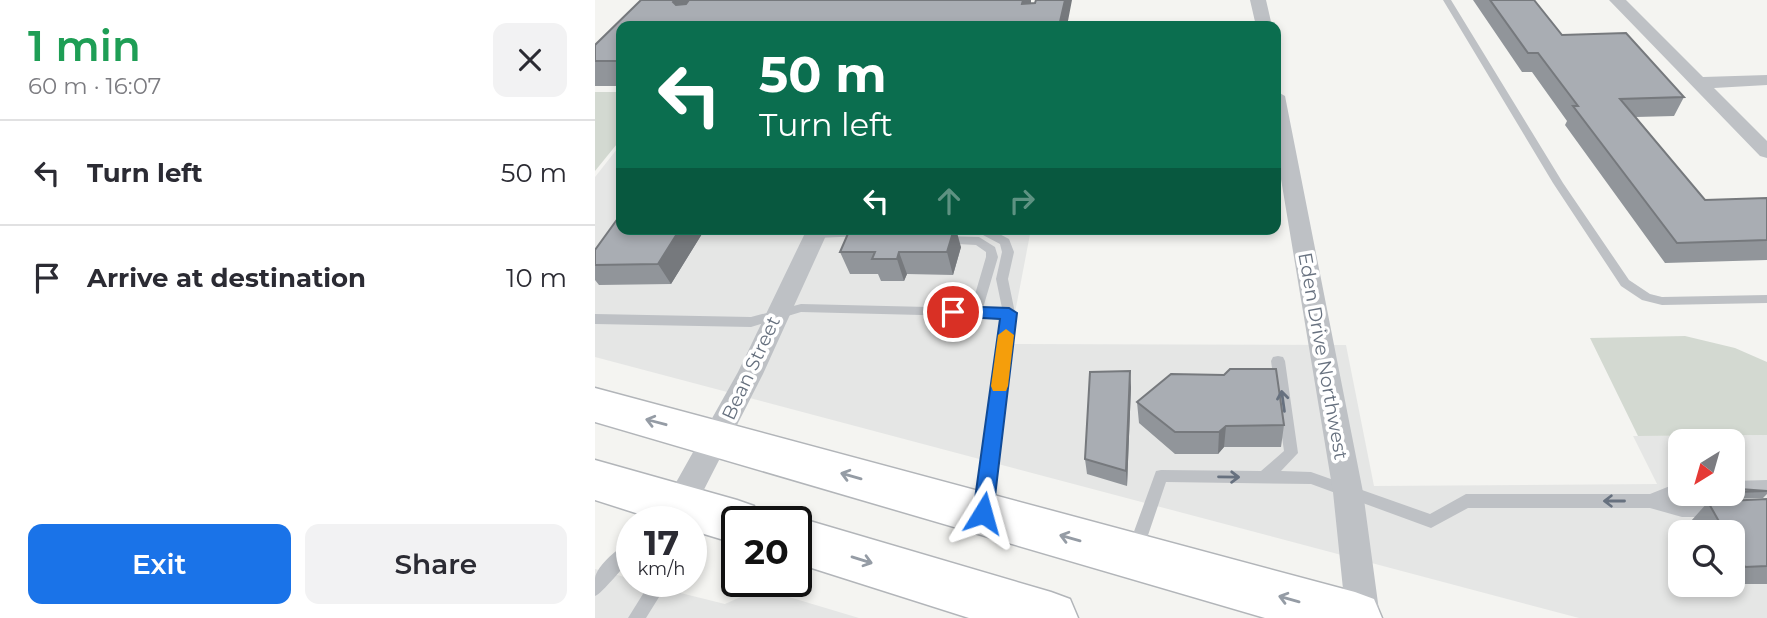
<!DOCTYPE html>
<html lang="en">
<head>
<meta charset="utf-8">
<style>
	:root { --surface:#fff; --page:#f2f2f3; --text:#2b2b33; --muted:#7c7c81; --line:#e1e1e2; --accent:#1a73e8 }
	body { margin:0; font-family:Montserrat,sans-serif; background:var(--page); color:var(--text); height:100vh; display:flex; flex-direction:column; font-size:26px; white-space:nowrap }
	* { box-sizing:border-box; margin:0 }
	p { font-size:23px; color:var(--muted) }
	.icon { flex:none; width:38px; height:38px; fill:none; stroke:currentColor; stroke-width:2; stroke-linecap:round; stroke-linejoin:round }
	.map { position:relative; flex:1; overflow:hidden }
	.side { display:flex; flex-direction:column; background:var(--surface); width:595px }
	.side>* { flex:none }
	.guide { position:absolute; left:21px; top:21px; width:665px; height:214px; border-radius:14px; box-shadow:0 4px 10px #0003; background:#0b6e4f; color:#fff; overflow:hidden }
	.needle { width:46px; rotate:217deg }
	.tools { position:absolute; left:1073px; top:429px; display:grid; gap:14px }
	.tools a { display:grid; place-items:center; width:77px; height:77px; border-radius:14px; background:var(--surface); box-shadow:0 4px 10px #0003; font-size:35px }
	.speed { position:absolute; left:21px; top:506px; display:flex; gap:14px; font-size:35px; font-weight:700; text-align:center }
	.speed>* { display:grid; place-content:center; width:91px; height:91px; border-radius:50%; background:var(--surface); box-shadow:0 4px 10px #0003; line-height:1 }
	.speed small { font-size:18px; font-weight:400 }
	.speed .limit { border:4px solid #111; border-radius:10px; background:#fff; color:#111 }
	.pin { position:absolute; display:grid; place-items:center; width:60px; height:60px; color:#fff; margin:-30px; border:4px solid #fff; border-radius:50%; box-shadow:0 2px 7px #0007 }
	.me { position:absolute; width:77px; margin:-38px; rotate:8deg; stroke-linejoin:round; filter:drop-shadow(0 0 5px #0008) }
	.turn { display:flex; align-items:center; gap:24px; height:147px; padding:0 28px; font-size:32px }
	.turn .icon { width:91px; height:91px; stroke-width:2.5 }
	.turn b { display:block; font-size:49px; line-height:60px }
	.lanes { display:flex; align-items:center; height:66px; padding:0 28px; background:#0003; justify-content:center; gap:35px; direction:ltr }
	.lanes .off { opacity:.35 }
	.round { display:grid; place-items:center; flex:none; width:74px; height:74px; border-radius:14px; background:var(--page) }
	.summary { display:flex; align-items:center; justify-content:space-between; height:119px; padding:0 28px }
	h1 { font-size:42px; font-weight:600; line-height:52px; color:#1e9e55 }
	.action { display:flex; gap:14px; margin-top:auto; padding:14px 28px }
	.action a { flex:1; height:80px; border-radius:14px; background:var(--accent); color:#fff; font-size:28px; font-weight:600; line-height:80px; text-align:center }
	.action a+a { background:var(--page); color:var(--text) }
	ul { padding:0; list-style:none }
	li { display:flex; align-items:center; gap:21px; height:105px; padding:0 28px; border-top:2px solid var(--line) }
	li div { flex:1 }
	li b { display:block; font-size:26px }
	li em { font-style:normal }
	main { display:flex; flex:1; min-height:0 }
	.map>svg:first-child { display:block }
	.built { fill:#e5e6e5; fill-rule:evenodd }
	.green { fill:#d3d9d1 }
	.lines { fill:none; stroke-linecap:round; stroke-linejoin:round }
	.primary-casing { stroke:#b2b5b9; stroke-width:3 }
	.lane { fill:#bec1c5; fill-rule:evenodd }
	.street { fill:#bec1c5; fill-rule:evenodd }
	.primary { fill:#fff; fill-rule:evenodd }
	.wall { fill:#91959a }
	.shaded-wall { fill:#76797d }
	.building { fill:#a9adb3; stroke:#76797d; stroke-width:2 }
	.oneway { stroke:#67717f }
	.oneway2 { stroke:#959ca5 }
	.route { fill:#1a73e8; stroke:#114b97; stroke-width:2 }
	.slow { fill:#f59e0b }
	.labels { text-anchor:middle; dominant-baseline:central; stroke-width:7; stroke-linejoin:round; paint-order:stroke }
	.street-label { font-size:19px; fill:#67717f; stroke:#fff }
</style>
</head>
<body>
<main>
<section class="side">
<div class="summary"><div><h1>1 min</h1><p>60 m · 16:07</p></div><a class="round"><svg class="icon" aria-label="close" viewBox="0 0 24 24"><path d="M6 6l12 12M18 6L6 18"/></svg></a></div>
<ul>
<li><svg class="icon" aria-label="left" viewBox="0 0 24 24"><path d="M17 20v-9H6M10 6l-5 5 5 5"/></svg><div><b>Turn left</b></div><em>50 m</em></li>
<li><svg class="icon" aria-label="arrive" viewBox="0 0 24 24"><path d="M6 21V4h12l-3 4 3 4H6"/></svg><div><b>Arrive at destination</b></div><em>10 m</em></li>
</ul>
<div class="action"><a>Exit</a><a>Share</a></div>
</section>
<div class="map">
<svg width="1172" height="618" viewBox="0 0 1172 618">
	<rect width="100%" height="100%" fill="#f4f4f1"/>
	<path class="built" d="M26,144V229H436L414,344L751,345L779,486L1062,484L1038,436L1172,435V618H984L0,357V177ZM1085,441H1138V494H1085ZM1085,532H1138V584H1085Z
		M0,569L37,579V581L130,604L148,596L174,591L264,618H0Z"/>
	<path class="green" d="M0,92H26V139L0,171Z
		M1090,336L1140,348L1172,362V435L1043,436L995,338Z"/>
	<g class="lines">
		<g class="primary-casing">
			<path id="primary" d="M0,388L760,592L779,599L787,618H670L0,422Z
				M0,460L142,500L159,506L166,522H142V544L96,530V522H69L0,500Z
				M201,517L456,592L475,599L483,618H374L201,563V522H190Z"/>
		</g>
		<path class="lane" d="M848,0H856L968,183L1034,280L1055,294L1067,297L1172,295V303L1067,305L1047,300L1026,286L958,183Z
			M272,229L275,232L269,236L221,238L215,234L221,230Z
			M395,229L414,239L419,252L413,279L420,313L397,508L394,513L389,515L384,513L381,508L407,317L206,312L156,327L0,324V314L156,317L206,304L376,308L391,257V252L381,245L345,243L343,240L345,237L349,236L384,237L400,247L403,257L388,308H407L401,279L407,252L405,244L388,235L347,234L341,230Z
			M683,356L688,357L690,361L703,453L686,471L716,472L835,514L871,494H1055L1085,482V494H1090L1075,500L1087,503H1123L1128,505L1131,510L1128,515L1123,517H1087L1055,508H873L836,528L716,484L571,482L547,553L541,555L535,553L533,548L561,471L566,470L666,471L689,451L676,361L678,357Z
			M1172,480V494H1135H1138V481Z
			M37,541V559C27,567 8,593 0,596C0,590 0,584 0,578C2,565 25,546 37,541Z
			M56,581H74L51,618H33Z"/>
		<path class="street" d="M655,0H671L677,26H661Z
			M1014,0H1031L1108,77L1172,75V85L1119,88L1172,141V158L1165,156Z
			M681,91L690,96L768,492L785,618H751L738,492L681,149Z
			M212,229H234L168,374L96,515L85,519L74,515L70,505L74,495L143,372Z"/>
		<use href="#primary" class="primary"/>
	</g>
	<path class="wall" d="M46,0H436V3L472,26H26V86H0V45Z
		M878,0H939L967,35L1089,97L1079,116L1041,117L1110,200L1172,198V260L1070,263L970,125L972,121L937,72H927Z
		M26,229H110L76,284L4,285L0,280V250Z
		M366,247L358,275L312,274L309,281H286L283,274H255L245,252Z
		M536,387L532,486L492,474L490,459Z
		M542,402L689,425L686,447H629L623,454H580L544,423Z
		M1138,481L1145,489L1172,491V494L1168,498L1134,499L1131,494H1138Z
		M1172,499V584H1138V532H1102L1096,521L1113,502Z"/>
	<path class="shaded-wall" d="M80,0H113L89,26L78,2Z
		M428,0H436V6L427,4Z
		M470,0H477L472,26H464Z
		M85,229H110L76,284L63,264Z
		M359,229H361L366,247L358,275L352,252Z
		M304,252L312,274L309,281L302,259Z
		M535,371L536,387L532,486L531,471Z
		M631,426L629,447L623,454L624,432Z"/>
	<path class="building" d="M46,0H80L78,2L81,5L91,4L94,0H428L427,4L440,3L441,0H470L464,26H26V61H0V45Z
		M895,0H939L967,35L1031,33L1089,97L1025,99L1110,200L1172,198V240L1082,243L978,106H983L943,53H933Z
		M26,214V229H85L63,264L0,265V250Z
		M255,229H359L352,252H304L302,259H277L280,252H245Z
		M635,369H681L689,425L631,426L624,432H580L542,402L576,374L629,375Z
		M535,371L531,471L490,459L495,372Z
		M1138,481H1143L1145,489L1172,491L1141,492L1138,485Z
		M1172,499V566L1150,567L1138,545V532H1130L1113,502Z"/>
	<defs><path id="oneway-shaft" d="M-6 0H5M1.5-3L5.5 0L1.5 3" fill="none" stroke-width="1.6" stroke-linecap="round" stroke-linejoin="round" transform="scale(1.75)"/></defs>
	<g class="oneway">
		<use href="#oneway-shaft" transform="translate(688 401) rotate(-98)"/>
		<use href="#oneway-shaft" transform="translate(634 477) rotate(1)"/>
		<use href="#oneway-shaft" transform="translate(1019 501) rotate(180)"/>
	</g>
	<g class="oneway2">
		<use href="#oneway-shaft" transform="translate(61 422) rotate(-165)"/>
		<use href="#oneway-shaft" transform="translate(256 476) rotate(-164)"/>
		<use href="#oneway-shaft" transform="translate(475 538) rotate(-164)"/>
		<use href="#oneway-shaft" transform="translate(267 560) rotate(17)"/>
		<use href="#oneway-shaft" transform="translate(694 599) rotate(-164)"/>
	</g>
	<path class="route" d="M358,306L414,308L422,313L398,513L395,520L388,522L381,520L378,513L405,319L352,316L350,312Z"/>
	<path class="slow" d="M411,329L419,335L413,386L411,391H398L396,386L403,335Z"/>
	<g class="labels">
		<g class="street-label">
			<text transform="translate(728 356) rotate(80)">Eden Drive Northwest</text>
			<text transform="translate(156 368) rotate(-65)">Bean Street</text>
		</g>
	</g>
</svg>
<div class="tools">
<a><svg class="needle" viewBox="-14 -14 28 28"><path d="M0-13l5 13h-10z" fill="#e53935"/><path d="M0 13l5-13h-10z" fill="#7c7c81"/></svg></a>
<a><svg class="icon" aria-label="search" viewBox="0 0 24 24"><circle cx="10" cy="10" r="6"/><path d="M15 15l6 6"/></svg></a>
</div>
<div class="speed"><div>17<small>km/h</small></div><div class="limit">20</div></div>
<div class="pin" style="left:358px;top:312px;background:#d93025"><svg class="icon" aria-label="arrive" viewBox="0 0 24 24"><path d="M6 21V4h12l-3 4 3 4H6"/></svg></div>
<svg class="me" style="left:388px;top:513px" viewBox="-20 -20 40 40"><path d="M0-17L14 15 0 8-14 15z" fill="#1a73e8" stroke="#fff" stroke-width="4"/></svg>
<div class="guide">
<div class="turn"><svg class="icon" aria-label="left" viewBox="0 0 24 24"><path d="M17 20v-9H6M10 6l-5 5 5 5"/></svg><div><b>50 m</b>Turn left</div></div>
<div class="lanes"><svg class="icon" aria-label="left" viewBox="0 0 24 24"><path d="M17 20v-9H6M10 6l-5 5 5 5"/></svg><svg class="icon off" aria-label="ahead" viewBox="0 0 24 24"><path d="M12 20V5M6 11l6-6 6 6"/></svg><svg class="icon off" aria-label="right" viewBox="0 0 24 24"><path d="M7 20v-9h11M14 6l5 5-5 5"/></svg></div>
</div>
</div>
</main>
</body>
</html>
